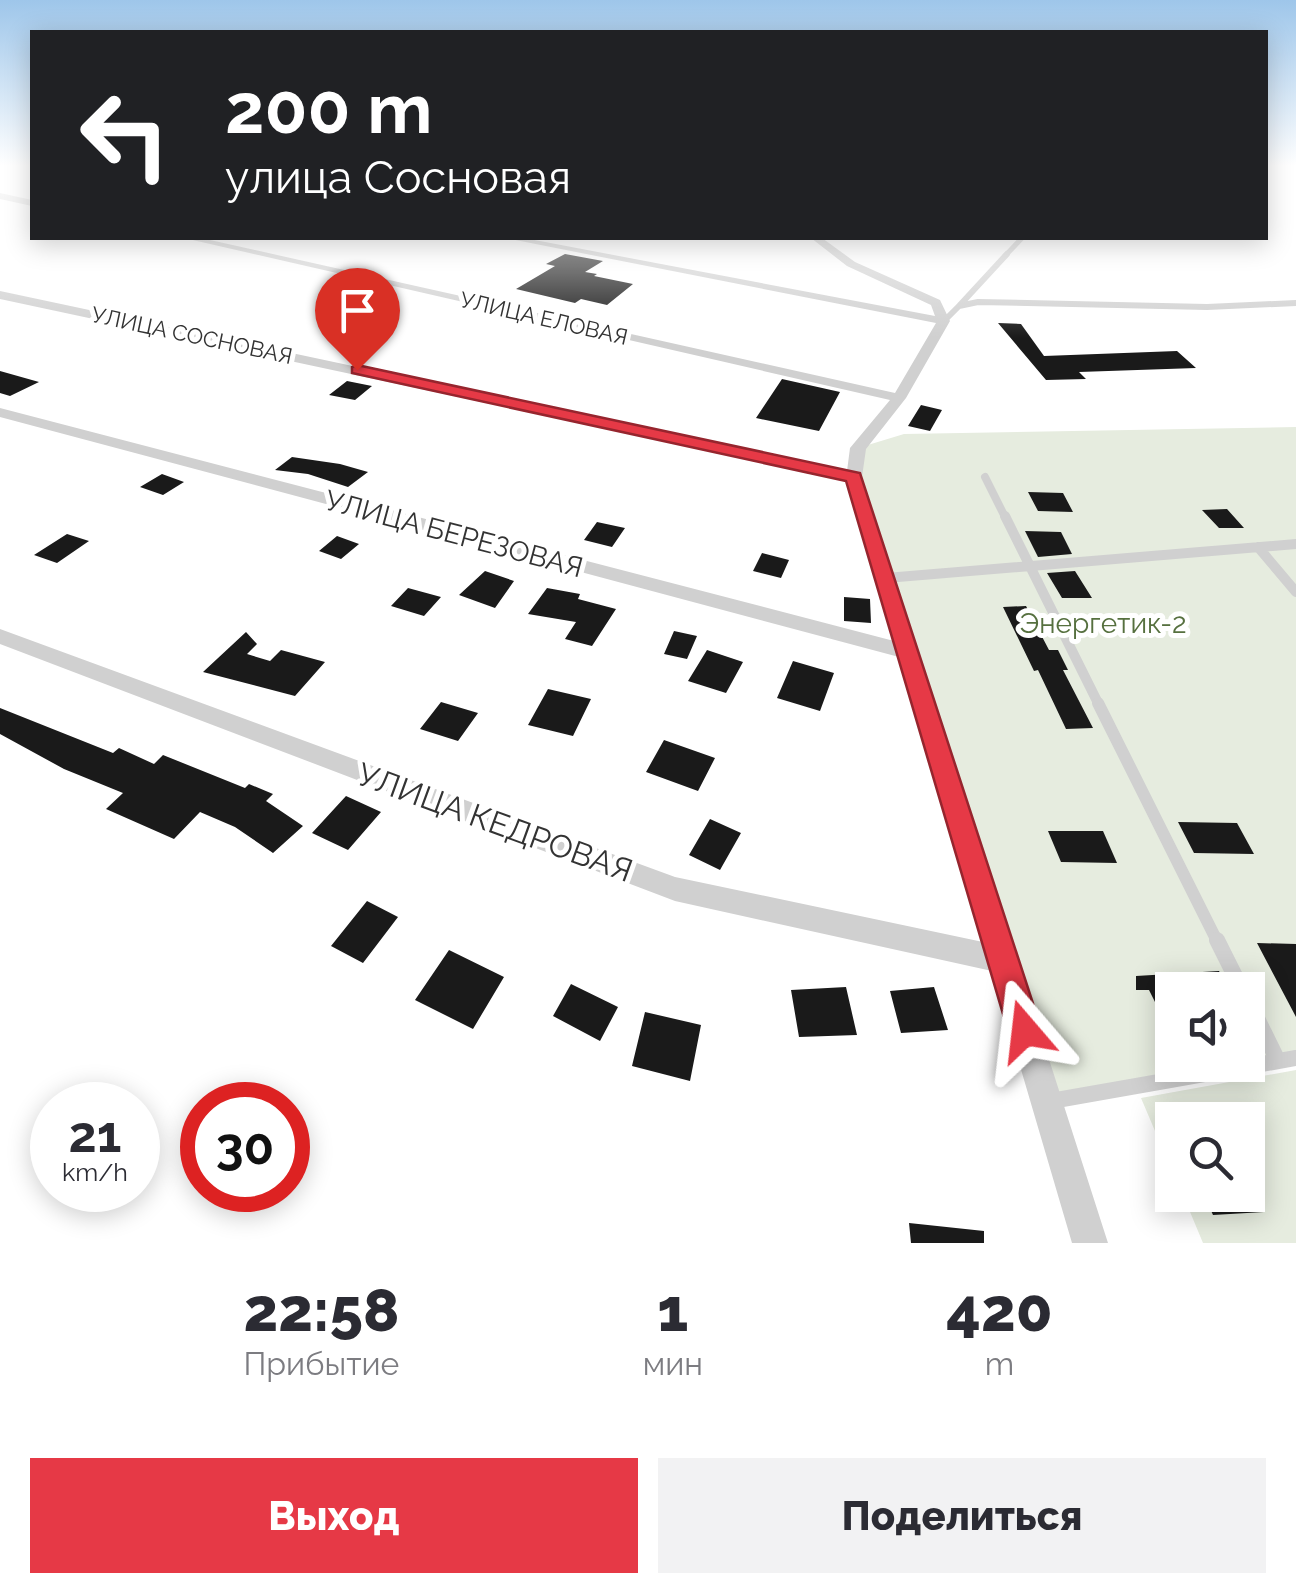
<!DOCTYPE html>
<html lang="ru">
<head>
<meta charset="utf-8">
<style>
	:root { --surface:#fff; --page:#f2f2f3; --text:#2b2b33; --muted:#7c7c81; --accent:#e63946 }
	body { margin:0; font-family:Raleway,sans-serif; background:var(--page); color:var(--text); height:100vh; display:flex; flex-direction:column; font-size:38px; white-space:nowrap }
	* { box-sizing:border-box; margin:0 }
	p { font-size:32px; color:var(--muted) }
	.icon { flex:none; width:55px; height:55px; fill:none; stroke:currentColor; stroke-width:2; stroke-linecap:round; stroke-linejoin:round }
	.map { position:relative; height:1243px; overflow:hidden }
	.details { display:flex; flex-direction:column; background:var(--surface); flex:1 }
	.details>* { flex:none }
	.banner { position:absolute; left:30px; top:30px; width:1238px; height:210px; border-radius:0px; box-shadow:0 5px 25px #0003; background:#202124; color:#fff; overflow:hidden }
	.fabs { position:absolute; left:1155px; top:972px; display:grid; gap:20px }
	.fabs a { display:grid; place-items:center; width:110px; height:110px; border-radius:0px; background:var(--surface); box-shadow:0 5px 25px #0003; font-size:50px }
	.speed { position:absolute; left:30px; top:1082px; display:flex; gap:20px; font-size:50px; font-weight:700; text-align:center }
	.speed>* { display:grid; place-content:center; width:130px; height:130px; border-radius:50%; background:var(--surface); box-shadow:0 5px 25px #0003; line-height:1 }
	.speed small { font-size:25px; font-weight:400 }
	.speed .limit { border:15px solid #d22; background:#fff; color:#111 }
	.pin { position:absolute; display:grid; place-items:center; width:85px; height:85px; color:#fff; margin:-102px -42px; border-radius:50% 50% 50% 0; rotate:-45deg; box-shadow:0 0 10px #0007 }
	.pin .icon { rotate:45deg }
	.me { position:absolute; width:110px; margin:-55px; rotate:343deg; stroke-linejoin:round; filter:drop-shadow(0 0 8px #0008) }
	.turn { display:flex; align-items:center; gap:35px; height:210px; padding:0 30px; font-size:45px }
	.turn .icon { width:130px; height:130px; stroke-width:2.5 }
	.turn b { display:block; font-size:70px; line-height:85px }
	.eta { display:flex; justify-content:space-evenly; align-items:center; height:170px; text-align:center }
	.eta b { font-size:60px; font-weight:800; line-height:70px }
	.button { display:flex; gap:20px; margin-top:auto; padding:20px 30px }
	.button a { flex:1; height:115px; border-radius:0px; background:var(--accent); color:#fff; font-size:40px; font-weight:800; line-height:115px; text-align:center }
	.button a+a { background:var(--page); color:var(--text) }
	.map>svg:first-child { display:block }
	.green { fill:#e6ecdf; fill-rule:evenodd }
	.building { fill:#1a1a1a }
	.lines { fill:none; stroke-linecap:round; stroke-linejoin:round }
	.service-far5 { stroke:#d0d0d0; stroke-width:5 }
	.service-far4 { stroke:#d0d0d0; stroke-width:6 }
	.service-far3 { stroke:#d0d0d0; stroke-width:8 }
	.service-far2 { stroke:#d0d0d0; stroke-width:10 }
	.service-far1 { stroke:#d0d0d0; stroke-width:12 }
	.service { stroke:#d0d0d0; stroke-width:16 }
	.minor { fill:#d0d0d0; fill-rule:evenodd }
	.route { fill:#e63946; stroke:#96252e; stroke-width:2.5 }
	.labels { text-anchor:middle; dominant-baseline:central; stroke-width:10; stroke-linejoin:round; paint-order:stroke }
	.far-street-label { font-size:22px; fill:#333; stroke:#fff }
	.street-label { font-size:28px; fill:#333; stroke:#fff }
	.park-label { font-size:28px; fill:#56703f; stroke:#fff }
	.near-street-label { font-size:32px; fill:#333; stroke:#fff }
</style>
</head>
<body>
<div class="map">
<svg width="1296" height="1243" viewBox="0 0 1296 1243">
	<rect width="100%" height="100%" fill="#fff"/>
	<path class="green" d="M1296,427V1058L1047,1102L854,477L858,448L904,434ZM1172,990H1248V1065H1172Z
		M1296,1070V1243H1203L1183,1195H1248V1120H1172V1171L1141,1098Z"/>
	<path class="building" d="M565,254L603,261L585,272L597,274L594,276L633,284L607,305L581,299L575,303L516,289L555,266L546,264Z
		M998,323L1021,324L1044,356L1177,351L1196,368L1079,372L1086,379L1046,380Z
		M0,371L39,382L10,396L0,393Z
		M782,379L840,392L819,431L756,418Z
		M347,381L372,386L355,400L329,395Z
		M921,405L942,410L930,431L908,426Z
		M292,457L340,464L368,472L348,487L308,474L275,470Z
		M162,474L184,482L163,495L140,487Z
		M1028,492L1063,493L1073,512L1038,511Z
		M1227,509L1244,528H1219L1202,510Z
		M597,522L625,528L612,547L584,540Z
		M1025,531L1061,532L1072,554L1038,557Z
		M67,534L89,541L57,563L34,555Z
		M337,536L359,544L341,559L319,551Z
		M762,553L789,560L781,578L753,571Z
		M485,571L514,581L495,608L459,595Z
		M1075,571L1092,598H1062L1047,573Z
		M408,588L441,597L424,616L391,606Z
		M547,588L580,594L578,599L616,609L592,646L565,639L576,622L528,614Z
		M844,597L870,599L871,623L844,621Z
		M1026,606L1049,650H1058L1068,670H1063L1093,728L1066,729L1038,670L1034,671L1003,607Z
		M674,631L697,636L687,659L664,654Z
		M246,632L257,644L247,654L270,661L281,650L325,662L295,696L203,672Z
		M707,650L743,662L726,693L688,681Z
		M793,661L834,673L820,711L777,698Z
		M548,689L591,699L573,736L528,725Z
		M441,702L478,713L458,741L420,729Z
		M0,708L113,753L119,748L154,764L163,755L245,788L249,784L273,794L266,801L303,826L273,853L235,827L200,812L174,839L106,809L123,793L64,769L0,734Z
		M664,740L715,758L698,791L646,772Z
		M346,796L381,812L348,850L312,833Z
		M710,819L741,833L720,870L689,855Z
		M1178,822L1237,823L1254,854L1194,853Z
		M1048,831H1103L1117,863L1061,862Z
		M367,901L398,917L363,963L331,946Z
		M1257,943L1296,944V1017Z
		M449,950L504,977L473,1029L415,1000Z
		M1219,971L1229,990H1172V1036L1149,990H1136V976Z
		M571,984L618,1007L600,1041L553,1016Z
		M846,987L857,1035L799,1037L791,990Z
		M934,987L948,1030L901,1033L890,991Z
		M645,1012L701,1025L690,1081L632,1066Z
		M1204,1195H1256L1264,1212L1213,1215Z
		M909,1223L984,1231V1243H911Z"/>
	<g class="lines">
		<path class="service-far5" d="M1005,256L1022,238"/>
		<path class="service-far4" d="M959,306L1007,254
			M944,321L959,306L978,302L1207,307L1296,303"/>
		<path class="service-far3" d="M985,477L1006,519"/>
		<path class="service-far2" d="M1005,516L1099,705
			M1258,547L1296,592
			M886,578L1296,544"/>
		<path class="service-far1" d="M1098,703L1218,943"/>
		<path class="service" d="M1217,940L1242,990
			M1248,1000L1278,1061
			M1051,1101L1296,1058"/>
		<path class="minor" d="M0,193L32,200V206L0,199Z
			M184,238H201L895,393L936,323L505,238H524L935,316L931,305L847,266L811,238H822L855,262L940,300L950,321L906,398L866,449L862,477L1108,1243H1072L992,971L675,901L0,644V629L675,877L983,942L899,657L0,417V408L894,641L847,480L0,299V291L847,471L850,448L890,400Z"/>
	</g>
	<linearGradient id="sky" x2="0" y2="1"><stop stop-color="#9ec6ea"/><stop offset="0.49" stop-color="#fff"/><stop offset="1" stop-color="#fff" stop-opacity="0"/></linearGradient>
	<rect width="1296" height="338" fill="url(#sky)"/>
	<path class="route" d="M357,365L860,473L1042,1031L1037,1043L1025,1048L1013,1043L1008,1031L846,481L352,373V367Z"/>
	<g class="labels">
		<g class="far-street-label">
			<text transform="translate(544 318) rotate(13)">УЛИЦА ЕЛОВАЯ</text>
			<text transform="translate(192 335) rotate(12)">УЛИЦА СОСНОВАЯ</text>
		</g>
		<g class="street-label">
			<text transform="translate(454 534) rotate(15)">УЛИЦА БЕРЕЗОВАЯ</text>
		</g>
		<g class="park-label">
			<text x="1103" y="623">Энергетик-2</text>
		</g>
		<g class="near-street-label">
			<text transform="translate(495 822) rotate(20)">УЛИЦА КЕДРОВАЯ</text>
		</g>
	</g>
</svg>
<div class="fabs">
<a><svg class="icon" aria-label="sound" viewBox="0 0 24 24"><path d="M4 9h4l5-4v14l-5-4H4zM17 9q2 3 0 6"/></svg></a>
<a><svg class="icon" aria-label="search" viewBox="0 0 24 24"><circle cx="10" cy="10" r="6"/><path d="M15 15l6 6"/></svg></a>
</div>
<div class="speed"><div>21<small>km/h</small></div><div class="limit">30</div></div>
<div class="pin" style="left:357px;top:370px;background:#d93025"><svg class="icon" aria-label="arrive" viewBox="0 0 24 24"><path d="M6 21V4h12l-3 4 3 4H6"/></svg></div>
<svg class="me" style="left:1025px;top:1031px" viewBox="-20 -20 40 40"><path d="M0-17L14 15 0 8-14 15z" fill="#e63946" stroke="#fff" stroke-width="4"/></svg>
<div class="banner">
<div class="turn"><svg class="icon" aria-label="left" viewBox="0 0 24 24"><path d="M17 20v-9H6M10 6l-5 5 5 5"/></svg><div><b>200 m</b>улица Сосновая</div></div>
</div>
</div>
<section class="details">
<div class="eta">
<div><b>22:58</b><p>Прибытие</p></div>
<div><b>1</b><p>мин</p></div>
<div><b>420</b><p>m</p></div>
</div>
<div class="button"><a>Выход</a><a>Поделиться</a></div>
</section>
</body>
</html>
